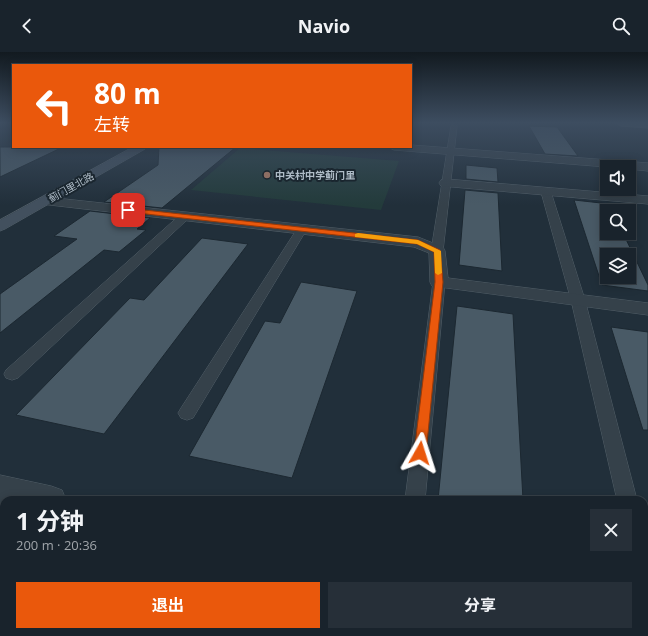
<!DOCTYPE html>
<html lang="zh">
<head>
<meta charset="utf-8">
<style>
	:root { --surface:#19232c; --page:#262f38; --text:#f1f3f6; --muted:#9fa4a9; --line:#374048; --accent:#ea580c }
	body { margin:0; font-family:"Open Sans","Noto Sans SC",sans-serif; background:var(--page); color:var(--text); height:100vh; display:flex; flex-direction:column; font-size:15px; white-space:nowrap }
	* { box-sizing:border-box; margin:0 }
	p { font-size:13px; color:var(--muted) }
	.icon { flex:none; width:22px; height:22px; fill:none; stroke:currentColor; stroke-width:2; stroke-linecap:round; stroke-linejoin:round }
	.map { position:relative; flex:1; overflow:hidden }
	.details { position:absolute; left:0px; top:444px; width:648px; height:140px; display:flex; flex-direction:column; background:var(--surface); border-radius:12px 12px 0 0; box-shadow:0 2px 10px #0003,0 0 0 1px var(--line) }
	.details>* { flex:none }
	.banner { position:absolute; left:12px; top:12px; width:400px; height:84px; border-radius:0px; box-shadow:0 2px 10px #0003,0 0 0 1px var(--line); background:#ea580c; color:#fff; overflow:hidden }
	.buttons { position:absolute; left:600px; top:108px; display:grid; gap:8px }
	.buttons a { display:grid; place-items:center; width:36px; height:36px; border-radius:0px; background:var(--surface); box-shadow:0 2px 10px #0003,0 0 0 1px var(--line); font-size:20px }
	.pin { position:absolute; display:grid; place-items:center; width:34px; height:34px; color:#fff; margin:-17px; border-radius:8px; box-shadow:0 2px 6px #0006 }
	.me { position:absolute; width:44px; margin:-22px; rotate:6deg; stroke-linejoin:round; filter:drop-shadow(0 0 3px #0008) }
	.turn { display:flex; align-items:center; gap:14px; height:84px; padding:0 16px; font-size:18px }
	.turn .icon { width:52px; height:52px; stroke-width:2.5 }
	.turn b { display:block; font-size:28px; line-height:34px }
	.round { display:grid; place-items:center; flex:none; width:42px; height:42px; border-radius:0px; background:var(--page) }
	.head { display:flex; align-items:center; justify-content:space-between; height:68px; padding:0 16px }
	h1 { font-size:24px; font-weight:700; line-height:30px }
	.action { display:flex; gap:8px; margin-top:auto; padding:8px 16px }
	.action a { flex:1; height:46px; border-radius:0px; background:var(--accent); color:#fff; font-size:16px; font-weight:700; line-height:46px; text-align:center }
	.action a+a { background:var(--page); color:var(--text) }
	header { display:flex; justify-content:space-between; align-items:center; height:52px; padding:0 16px; background:var(--surface); font-size:18px; font-weight:700 }
	.map>svg:first-child { display:block }
	.green { fill:#233b3b }
	.building { fill:#495a66; stroke:#1c2831; fill-rule:evenodd }
	.lines { fill:none; stroke-linecap:round; stroke-linejoin:round }
	.lane-casing { stroke:#525f68; stroke-width:1 }
	.street-casing { stroke:#525f68; stroke-width:1 }
	.secondary-casing { stroke:#525f68; stroke-width:1 }
	.lane { fill:#35414a; fill-rule:evenodd }
	.street { fill:#35414a; fill-rule:evenodd }
	.secondary { fill:#42505e; fill-rule:evenodd }
	.route { fill:#ea580c; stroke:#983908 }
	.slow { fill:#f59e0b }
	.education-dot { fill:#8d6e63; stroke:#1a262f; stroke-width:1.5 }
	.labels { text-anchor:middle; dominant-baseline:central; stroke-width:4; stroke-linejoin:round; paint-order:stroke }
	.far-poi-label { font-size:10px; font-weight:bold; fill:#afbcc7; stroke:#1a262f; text-anchor:start }
	.far-street-label { font-size:10px; fill:#afbcc7; stroke:#1a262f }
</style>
</head>
<body>
<header><svg class="icon" aria-label="back" viewBox="0 0 24 24"><path d="M15 5l-7 7 7 7"/></svg>Navio<svg class="icon" aria-label="search" viewBox="0 0 24 24"><circle cx="10" cy="10" r="6"/><path d="M15 15l6 6"/></svg></header>
<div class="map">
<svg width="648" height="584" viewBox="0 0 648 584">
	<rect width="100%" height="100%" fill="#212f3a"/>
	<path class="green" d="M240,96L399,109L381,158L191,138Z"/>
	<path class="building" d="M529,74L557,75L578,104L545,102Z
		M0,95H63L0,125Z
		M159,95H236L162,156L104,150L158,113Z
		M466,113L497,116L498,130L466,127Z
		M465,138L498,141L502,219L459,213Z
		M574,148L610,152L613,159H607V181H623L648,233V239L602,233ZM607,203H629V225H607Z
		M90,159L150,166L137,177L146,178L119,200L104,198L0,281V242L77,187L54,184Z
		M202,186L248,192L104,382L16,363L130,246L144,248Z
		M301,230L357,239L292,426L189,404L265,269L280,271Z
		M457,254L513,262L523,448H438Z
		M611,275L648,280V378H643Z"/>
	<g class="lines">
		<g class="lane-casing">
			<path id="lane" d="M454,72L457,74L443,199L441,201H433L431,199L451,74Z
				M546,137L551,140L585,248L637,448H617L571,248L541,140Z
				M185,161L189,162L190,164L189,166L18,326L12,328L6,326L4,322L6,318L181,162Z
				M302,174L307,177L193,366L187,368L181,366L178,361L181,356L297,177Z
				M439,226L443,227L445,230L425,448H405L433,230L435,227Z
				M644,503L648,505V543L644,541Z
				M387,580H413V584H387Z"/>
		</g>
		<g class="street-casing">
			<path id="street" d="M411,93L648,111V119L629,117V115H607L394,98L388,95H411Z
				M446,127L648,144V152L441,134L439,131L441,128Z
				M46,145L418,185L443,195L445,199L448,226L648,251V263L432,234L430,230L429,201L414,195L41,152L39,149L41,146Z
				M0,423L51,434L62,438L66,448H4V469L0,470Z
				M202,580H240L239,584H201Z"/>
		</g>
		<g class="secondary-casing">
			<path id="secondary" d="M616,71H648V76L621,74Z
				M133,95H147L145,97L5,177L0,179V168Z"/>
		</g>
		<use href="#lane" class="lane"/>
		<use href="#street" class="street"/>
		<use href="#secondary" class="secondary"/>
	</g>
	<linearGradient id="sky" x2="0" y2="1"><stop stop-color="#121a20"/><stop offset="0.46" stop-color="#3d4d60"/><stop offset="1" stop-color="#3d4d60" stop-opacity="0"/></linearGradient>
	<rect width="648" height="153" fill="url(#sky)"/>
	<path class="route" d="M126,156L418,188L440,198L443,230L426,401L424,405L420,406L416,405L414,401L435,230L434,200L417,192L128,160L126,159Z"/>
	<path class="slow" d="M358,181L418,188L441,199L442,221L438,223L435,221L434,200L417,192L355,185V182Z"/>
	<circle class="education-dot" cx="267" cy="123" r="4"/>
	<g class="labels">
		<g class="far-poi-label">
			<text x="275" y="123">中关村中学蓟门里</text>
		</g>
		<g class="far-street-label">
			<text transform="translate(71 135) rotate(-29)">蓟门里北路</text>
		</g>
	</g>
</svg>
<div class="buttons">
<a><svg class="icon" aria-label="sound" viewBox="0 0 24 24"><path d="M4 9h4l5-4v14l-5-4H4zM17 9q2 3 0 6"/></svg></a>
<a><svg class="icon" aria-label="search" viewBox="0 0 24 24"><circle cx="10" cy="10" r="6"/><path d="M15 15l6 6"/></svg></a>
<a><svg class="icon" aria-label="layers" viewBox="0 0 24 24"><path d="M12 4l9 5-9 5-9-5zM3 14l9 5 9-5"/></svg></a>
</div>
<div class="pin" style="left:128px;top:158px;background:#d93025"><svg class="icon" aria-label="arrive" viewBox="0 0 24 24"><path d="M6 21V4h12l-3 4 3 4H6"/></svg></div>
<svg class="me" style="left:420px;top:401px" viewBox="-20 -20 40 40"><path d="M0-17L14 15 0 8-14 15z" fill="#ea580c" stroke="#fff" stroke-width="4"/></svg>
<div class="banner">
<div class="turn"><svg class="icon" aria-label="left" viewBox="0 0 24 24"><path d="M17 20v-9H6M10 6l-5 5 5 5"/></svg><div><b>80 m</b>左转</div></div>
</div>
<section class="details">
<div class="head"><div><h1>1 分钟</h1><p>200 m · 20:36</p></div><a class="round"><svg class="icon" aria-label="close" viewBox="0 0 24 24"><path d="M6 6l12 12M18 6L6 18"/></svg></a></div>
<div class="action"><a>退出</a><a>分享</a></div>
</section>
</div>
</body>
</html>
